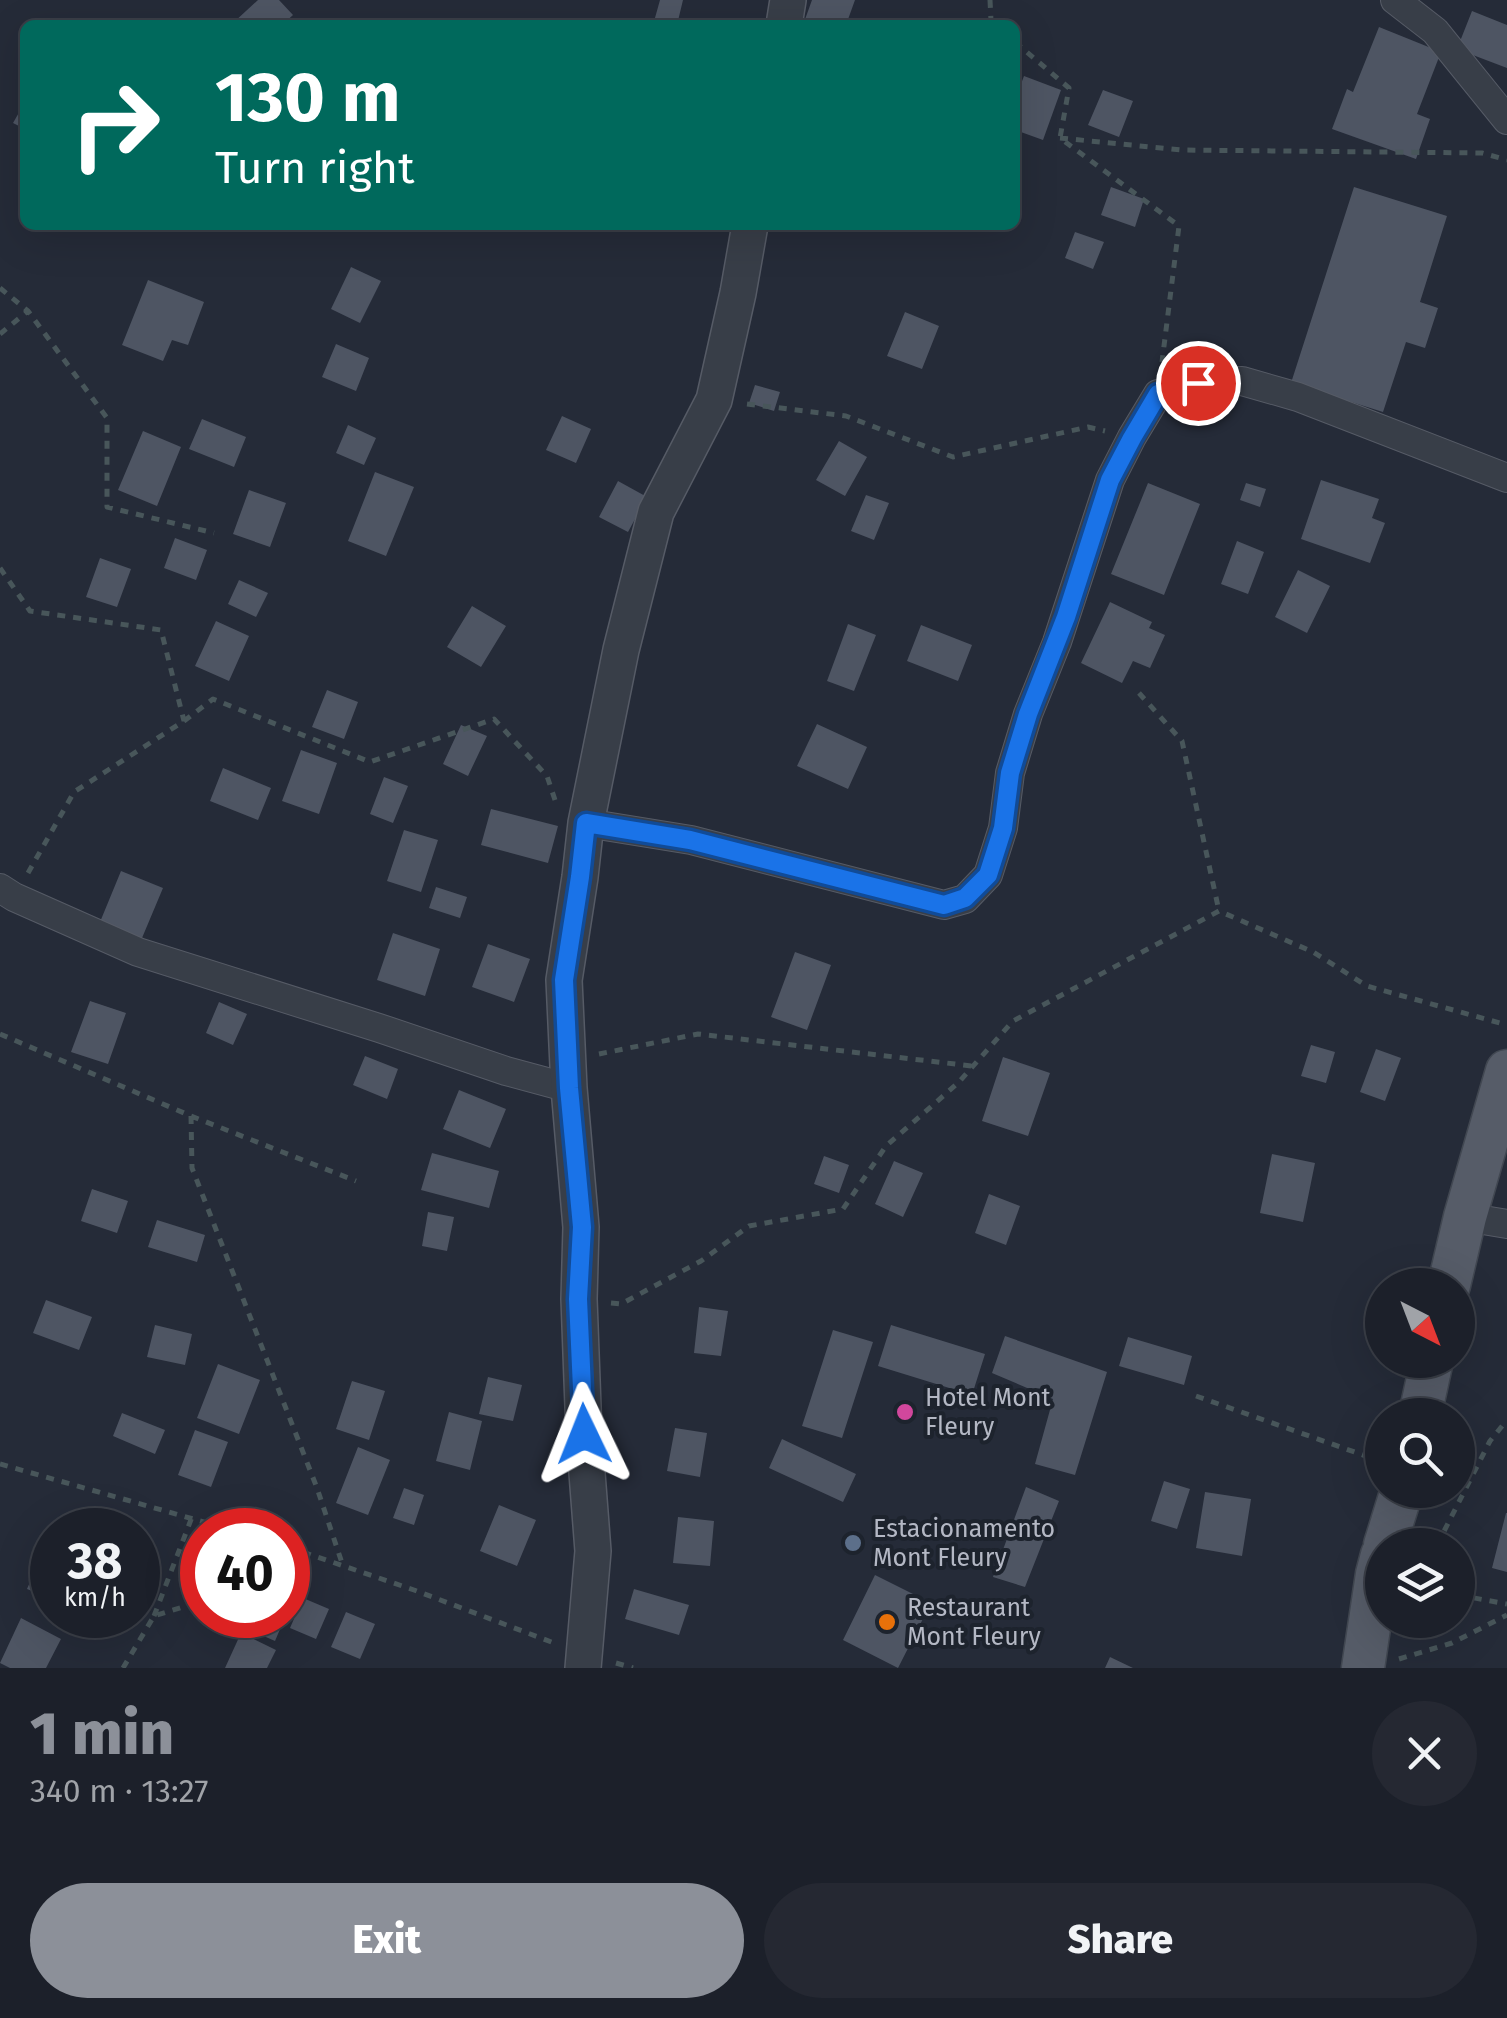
<!DOCTYPE html>
<html lang="en">
<head>
<meta charset="utf-8">
<style>
	:root { --surface:#1c202a; --page:#252832; --text:#f1f3f6; --muted:#a0a3a8; --line:#3a3e47; --accent:#8c9099 }
	body { margin:0; font-family:"Fira Sans",sans-serif; background:var(--page); color:var(--text); height:100vh; display:flex; flex-direction:column; font-size:38px; white-space:nowrap }
	* { box-sizing:border-box; margin:0 }
	p { font-size:32px; color:var(--muted) }
	.icon { flex:none; width:55px; height:55px; fill:none; stroke:currentColor; stroke-width:2; stroke-linecap:round; stroke-linejoin:round }
	.map { position:relative; height:1668px; overflow:hidden }
	.side { display:flex; flex-direction:column; background:var(--surface); flex:1 }
	.side>* { flex:none }
	.hud { position:absolute; left:20px; top:20px; width:1000px; height:210px; border-radius:15px; box-shadow:0 10px 40px #0002,0 0 0 2px var(--line); background:#00695c; color:#fff; overflow:hidden }
	.needle { width:65px; rotate:138deg }
	.buttons { position:absolute; left:1365px; top:1268px; display:grid; gap:20px }
	.buttons a { display:grid; place-items:center; width:110px; height:110px; border-radius:50%; background:var(--surface); box-shadow:0 10px 40px #0002,0 0 0 2px var(--line); font-size:50px }
	.speed { position:absolute; left:30px; top:1508px; display:flex; gap:20px; font-size:50px; font-weight:700; text-align:center }
	.speed>* { display:grid; place-content:center; width:130px; height:130px; border-radius:50%; background:var(--surface); box-shadow:0 10px 40px #0002,0 0 0 2px var(--line); line-height:1 }
	.speed small { font-size:25px; font-weight:400 }
	.speed .limit { border:15px solid #d22; background:#fff; color:#111 }
	.pin { position:absolute; display:grid; place-items:center; width:85px; height:85px; color:#fff; margin:-42px; border:5px solid #fff; border-radius:50%; box-shadow:0 2px 10px #0007 }
	.me { position:absolute; width:110px; margin:-55px; rotate:358deg; stroke-linejoin:round; filter:drop-shadow(0 0 8px #0008) }
	.turn { display:flex; align-items:center; gap:35px; height:210px; padding:0 30px; font-size:45px }
	.turn .icon { width:130px; height:130px; stroke-width:2.5 }
	.turn b { display:block; font-size:70px; line-height:85px }
	.round { display:grid; place-items:center; flex:none; width:105px; height:105px; border-radius:52px; background:var(--page) }
	.overview { display:flex; align-items:center; justify-content:space-between; height:170px; padding:0 30px }
	h1 { font-size:60px; font-weight:800; line-height:75px; color:var(--accent) }
	.cta { display:flex; gap:20px; margin-top:auto; padding:20px 30px }
	.cta a { flex:1; height:115px; border-radius:60px; background:var(--accent); color:#fff; font-size:40px; font-weight:800; line-height:115px; text-align:center }
	.cta a+a { background:var(--page); color:var(--text) }
	.map>svg:first-child { display:block }
	.building { fill:#4e5563 }
	.lines { fill:none; stroke-linecap:round; stroke-linejoin:round }
	.minor-casing { stroke:#565b66; stroke-width:30 }
	.tertiary-casing { stroke:#565b66; stroke-width:38 }
	.primary-casing { stroke:#414751; stroke-width:45 }
	.path { stroke:#48565a; stroke-width:5; stroke-dasharray:8 8; stroke-linecap:butt }
	.minor { stroke:#383e48; stroke-width:28 }
	.tertiary { stroke:#383e48; stroke-width:35 }
	.primary { stroke:#565c68; stroke-width:42 }
	.route-casing { stroke:#114b97; stroke-width:25 }
	.route { stroke:#1a73e8; stroke-width:18 }
	.hotel-dot { fill:#d1479c; stroke:#1d232d; stroke-width:4 }
	.service-dot { fill:#5c6f8a; stroke:#1d232d; stroke-width:4 }
	.food-dot { fill:#e8710a; stroke:#1d232d; stroke-width:4 }
	.labels { text-anchor:middle; dominant-baseline:central; stroke-width:8; stroke-linejoin:round; paint-order:stroke }
	.poi-label { font-size:25px; fill:#b4b8c4; stroke:#1d232d; text-anchor:start }
</style>
</head>
<body>
<div class="map">
<svg width="1507" height="1668" viewBox="0 0 1507 1668">
	<rect width="100%" height="100%" fill="#252b38"/>
	<path class="building" d="M258,0H279L293,15L282,25H235L233,23Z
		M660,0H683L677,25H653Z
		M812,0H855L846,25H803Z
		M1472,11L1507,25V68L1457,49Z
		M1379,27L1441,52L1417,114L1430,119L1416,159L1332,129L1347,89L1353,92Z
		M1024,76L1061,90L1043,140L1015,130V100Z
		M1103,90L1133,101L1119,137L1088,125Z
		M25,102V129L13,123Z
		M1111,187L1144,199L1135,227L1101,215Z
		M1354,187L1447,216L1420,302L1438,308L1425,348L1406,342L1383,412L1291,383Z
		M1075,232L1104,242L1093,269L1065,258Z
		M351,267L381,281L360,323L331,309Z
		M148,280L204,302L188,345L172,340L163,361L122,345Z
		M905,312L939,326L922,369L887,356Z
		M336,344L369,358L356,391L322,377Z
		M755,385L780,392L774,411L749,403Z
		M562,416L591,429L576,463L546,450Z
		M202,419L246,437L234,467L189,449Z
		M348,425L376,438L364,465L336,453Z
		M143,431L181,447L157,506L118,490Z
		M839,441L867,457L845,496L816,480Z
		M375,472L414,487L386,556L348,541Z
		M1321,480L1379,499L1372,518L1385,523L1370,563L1301,539Z
		M618,481L647,497L628,532L599,517Z
		M1148,483L1200,504L1164,595L1111,574Z
		M1246,483L1266,489L1260,507L1240,500Z
		M249,490L286,503L270,547L233,534Z
		M866,495L889,503L874,540L851,531Z
		M175,538L207,550L196,580L164,568Z
		M1237,541L1264,552L1248,594L1221,584Z
		M100,558L131,569L117,607L86,597Z
		M1298,570L1330,586L1307,633L1275,617Z
		M239,580L268,593L256,617L228,604Z
		M1110,602L1152,622L1149,628L1165,635L1150,668L1133,661L1122,683L1081,663Z
		M472,606L506,626L481,667L447,647Z
		M216,621L249,636L229,681L195,666Z
		M848,624L876,635L854,691L827,681Z
		M921,625L972,645L958,681L907,661Z
		M327,690L358,702L344,739L312,727Z
		M817,724L867,747L848,789L797,766Z
		M461,725L487,736L468,776L443,764Z
		M301,750L337,763L319,814L282,801Z
		M223,768L271,788L258,820L210,801Z
		M384,777L408,786L393,823L370,814Z
		M491,809L558,826L548,863L481,845Z
		M404,830L438,840L421,892L387,881Z
		M121,871L163,888L142,938L100,922Z
		M436,887L467,897L460,918L429,908Z
		M393,933L440,949L425,996L377,980Z
		M488,944L530,959L514,1002L472,987Z
		M795,952L831,965L807,1030L771,1017Z
		M90,1001L126,1013L108,1064L71,1052Z
		M219,1002L247,1014L233,1045L206,1033Z
		M1311,1045L1335,1052L1326,1083L1301,1076Z
		M1376,1049L1401,1058L1385,1101L1360,1092Z
		M365,1056L398,1069L387,1099L353,1085Z
		M1003,1057L1050,1073L1028,1136L982,1121Z
		M459,1090L506,1109L490,1148L443,1129Z
		M432,1153L499,1171L489,1208L421,1190Z
		M1272,1154L1315,1163L1303,1222L1260,1213Z
		M824,1156L849,1165L839,1193L814,1184Z
		M894,1161L923,1173L903,1217L875,1204Z
		M92,1189L128,1201L117,1233L81,1221Z
		M989,1194L1020,1206L1006,1245L975,1233Z
		M428,1212L454,1217L447,1251L422,1246Z
		M157,1220L205,1235L197,1262L148,1247Z
		M46,1300L92,1317L79,1350L33,1333Z
		M699,1307L728,1311L721,1356L694,1353Z
		M155,1325L192,1334L185,1365L147,1357Z
		M891,1325L985,1354L972,1395L878,1366Z
		M833,1330L873,1342L842,1438L802,1426Z
		M1005,1336L1107,1372L1075,1475L1035,1464L1053,1399L992,1373Z
		M1128,1337L1192,1356L1184,1385L1119,1366Z
		M218,1364L260,1380L239,1434L197,1418Z
		M488,1377L522,1385L513,1421L479,1414Z
		M352,1381L385,1391L369,1440L336,1429Z
		M449,1412L482,1421L470,1470L436,1461Z
		M122,1413L165,1430L155,1454L113,1436Z
		M675,1428L707,1433L700,1477L667,1471Z
		M195,1430L228,1442L211,1487L178,1475Z
		M782,1439L856,1474L843,1502L769,1468Z
		M358,1447L390,1460L368,1515L336,1503Z
		M1164,1481L1190,1489L1177,1529L1151,1521Z
		M1026,1487L1059,1501L1025,1587L993,1577Z
		M404,1488L424,1495L414,1525L393,1518Z
		M1205,1492L1251,1499L1242,1556L1196,1548Z
		M499,1505L536,1520L517,1566L480,1551Z
		M1506,1513H1507V1572L1492,1568Z
		M678,1517L714,1521L710,1566L673,1563Z
		M42,1554L52,1559V1599L27,1589Z
		M875,1575L931,1603L898,1668L843,1640Z
		M634,1589L689,1605L679,1635L625,1619Z
		M303,1598L329,1609L316,1639L290,1628Z
		M346,1612L375,1624L360,1659L331,1647Z
		M235,1615H286L275,1641L232,1622Z
		M21,1618L61,1639L46,1668H10L0,1663Z
		M241,1633L276,1650L267,1668H225Z
		M1110,1657L1133,1668H1105Z"/>
	<g class="lines">
		<g class="minor-casing">
			<path id="minor" d="M1395,0L1435,31L1507,120
				M586,823L691,840L944,905L965,899L988,875L1003,828L1010,773L1028,714L1057,642L1110,480L1132,437L1158,394L1198,383L1242,381L1298,397L1507,478
				M0,888L14,897L138,952L379,1028L506,1071L569,1088
				M1465,1217L1507,1224"/>
		</g>
		<g class="tertiary-casing">
			<path id="tertiary" d="M784,25L788,0
				M583,1668L593,1551L584,1434L579,1299L581,1227L569,1088L564,980L580,877L586,823L621,650L656,512L714,400L738,293L750,225"/>
		</g>
		<g class="primary-casing">
			<path id="primary" d="M1449,1285L1465,1217L1507,1071
				M1420,1415L1432,1360
				M1385,1545L1402,1490
				M1363,1668L1377,1574L1382,1555"/>
		</g>
		<path class="path" d="M990,0L991,21L996,25
			M1015,42L1069,88L1060,138L1179,226L1162,362
			M1060,138L1181,150L1482,153L1507,160
			M0,288L28,311L107,418V507L214,533
			M0,334L28,311
			M747,404L846,416L953,457L1088,427L1105,431
			M0,568L30,611L161,630L184,721
			M1139,693L1182,741L1219,911
			M28,873L74,792L184,721L213,699L370,762L494,719L547,776L555,800
			M0,1034L191,1116L356,1181
			M599,1054L698,1034L972,1066
			M191,1116L192,1168L317,1488L343,1566
			M611,1303L621,1304L701,1261L749,1226L843,1209L886,1146L958,1083L1013,1021L1219,911L1313,952L1367,986L1507,1025
			M1196,1396L1380,1461
			M0,1464L232,1530
			M1437,1545L1490,1441L1507,1420
			M288,1547L414,1590L554,1643
			M1458,1595L1507,1604
			M154,1616L192,1517
			M1399,1659L1452,1643L1507,1615
			M616,1663L633,1668
			M123,1668L154,1616L202,1601"/>
		<use href="#minor" class="minor"/>
		<use href="#tertiary" class="tertiary"/>
		<use href="#primary" class="primary"/>
	</g>
	<g class="lines">
		<g class="route-casing">
			<path id="route" d="M584,1434L578,1299L582,1227L569,1088L564,980L580,877L586,823L690,840L944,905L965,898L988,875L1003,828L1010,773L1028,714L1066,617L1110,480L1132,438L1158,394L1198,383"/>
		</g>
		<use href="#route" class="route"/>
	</g>
	<circle class="hotel-dot" cx="905" cy="1412" r="10"/>
	<circle class="service-dot" cx="853" cy="1543" r="10"/>
	<circle class="food-dot" cx="887" cy="1622" r="10"/>
	<g class="labels">
		<g class="poi-label">
			<text x="925" y="1398">Hotel Mont<tspan x="925" dy="29">Fleury</tspan></text>
			<text x="873" y="1529">Estacionamento<tspan x="873" dy="29">Mont Fleury</tspan></text>
			<text x="907" y="1608">Restaurant<tspan x="907" dy="29">Mont Fleury</tspan></text>
		</g>
	</g>
</svg>
<div class="buttons">
<a><svg class="needle" viewBox="-14 -14 28 28"><path d="M0-13l5 13h-10z" fill="#e53935"/><path d="M0 13l5-13h-10z" fill="#a0a3a8"/></svg></a>
<a><svg class="icon" aria-label="search" viewBox="0 0 24 24"><circle cx="10" cy="10" r="6"/><path d="M15 15l6 6"/></svg></a>
<a><svg class="icon" aria-label="layers" viewBox="0 0 24 24"><path d="M12 4l9 5-9 5-9-5zM3 14l9 5 9-5"/></svg></a>
</div>
<div class="speed"><div>38<small>km/h</small></div><div class="limit">40</div></div>
<div class="pin" style="left:1198px;top:383px;background:#d93025"><svg class="icon" aria-label="arrive" viewBox="0 0 24 24"><path d="M6 21V4h12l-3 4 3 4H6"/></svg></div>
<svg class="me" style="left:584px;top:1434px" viewBox="-20 -20 40 40"><path d="M0-17L14 15 0 8-14 15z" fill="#1a73e8" stroke="#fff" stroke-width="4"/></svg>
<div class="hud">
<div class="turn"><svg class="icon" aria-label="right" viewBox="0 0 24 24"><path d="M7 20v-9h11M14 6l5 5-5 5"/></svg><div><b>130 m</b>Turn right</div></div>
</div>
</div>
<section class="side">
<div class="overview"><div><h1>1 min</h1><p>340 m · 13:27</p></div><a class="round"><svg class="icon" aria-label="close" viewBox="0 0 24 24"><path d="M6 6l12 12M18 6L6 18"/></svg></a></div>
<div class="cta"><a>Exit</a><a>Share</a></div>
</section>
</body>
</html>
